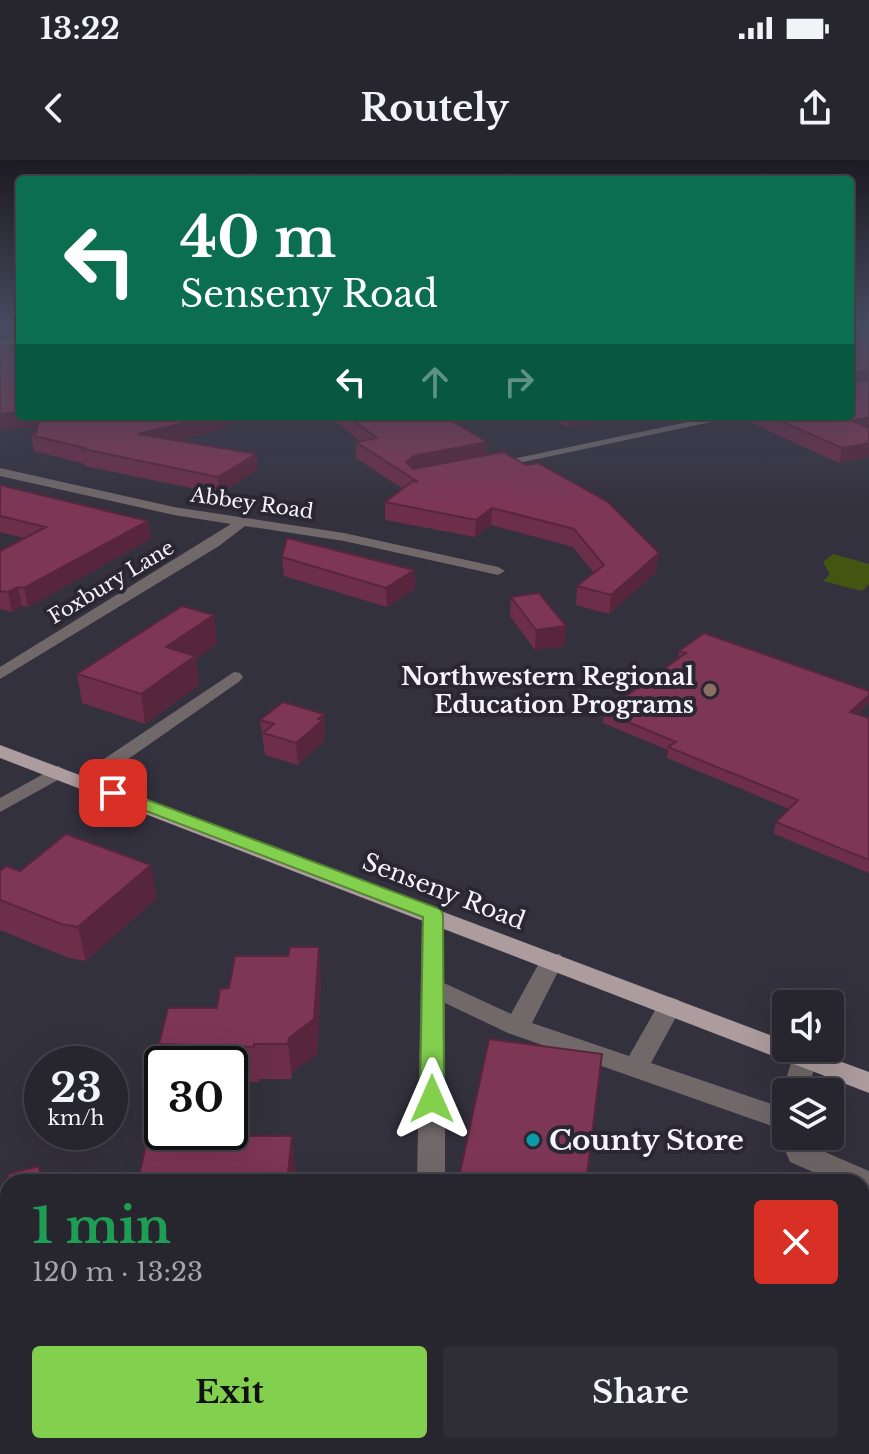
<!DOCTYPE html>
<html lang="en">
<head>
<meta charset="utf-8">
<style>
	:root { --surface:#27252e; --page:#2f2d36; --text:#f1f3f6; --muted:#a4a5aa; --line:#43424a; --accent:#83d04f }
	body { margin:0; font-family:"Libre Baskerville",serif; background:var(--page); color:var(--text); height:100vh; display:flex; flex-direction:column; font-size:30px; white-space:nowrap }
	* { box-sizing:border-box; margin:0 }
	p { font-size:26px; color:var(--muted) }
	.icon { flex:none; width:44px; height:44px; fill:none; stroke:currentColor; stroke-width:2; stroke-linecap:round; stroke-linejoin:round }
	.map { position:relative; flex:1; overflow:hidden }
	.side { position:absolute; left:0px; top:1014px; width:870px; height:280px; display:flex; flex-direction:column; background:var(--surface); border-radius:24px 24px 0 0; box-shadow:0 8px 32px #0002,0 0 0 2px var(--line) }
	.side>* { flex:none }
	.top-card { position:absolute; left:16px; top:16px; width:838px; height:244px; border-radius:8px; box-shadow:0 8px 32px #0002,0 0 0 2px var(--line); background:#0b6e4f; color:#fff; overflow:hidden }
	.controls { position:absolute; left:772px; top:830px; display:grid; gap:16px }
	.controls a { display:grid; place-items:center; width:72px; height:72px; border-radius:8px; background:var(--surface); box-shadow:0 8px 32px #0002,0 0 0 2px var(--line); font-size:40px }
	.speed { position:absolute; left:24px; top:886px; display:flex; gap:16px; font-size:40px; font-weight:700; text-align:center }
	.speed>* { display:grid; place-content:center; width:104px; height:104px; border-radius:50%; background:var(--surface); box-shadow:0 8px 32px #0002,0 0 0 2px var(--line); line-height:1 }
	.speed small { font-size:20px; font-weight:400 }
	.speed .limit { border:4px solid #111; border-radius:12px; background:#fff; color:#111 }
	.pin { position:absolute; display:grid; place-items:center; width:68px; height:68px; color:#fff; margin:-34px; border-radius:16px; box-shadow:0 4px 12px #0006 }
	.me { position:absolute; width:88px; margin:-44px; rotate:0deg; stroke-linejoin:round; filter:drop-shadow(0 0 6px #0008) }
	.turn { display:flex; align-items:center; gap:28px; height:168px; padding:0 32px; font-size:36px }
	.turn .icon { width:104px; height:104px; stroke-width:2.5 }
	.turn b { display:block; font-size:56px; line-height:68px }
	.lanes { display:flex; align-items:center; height:76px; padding:0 32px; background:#0003; justify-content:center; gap:40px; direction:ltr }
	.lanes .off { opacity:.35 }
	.round { display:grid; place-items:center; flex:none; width:84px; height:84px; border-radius:8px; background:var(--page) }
	.headline { display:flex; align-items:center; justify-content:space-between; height:136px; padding:0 32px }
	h1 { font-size:48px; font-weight:800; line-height:60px; color:#1e9e55 }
	.cta { display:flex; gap:16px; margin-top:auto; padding:16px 32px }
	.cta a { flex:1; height:92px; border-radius:8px; background:var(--accent); color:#111; font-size:32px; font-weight:800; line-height:92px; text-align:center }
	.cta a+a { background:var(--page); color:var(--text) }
	.status { display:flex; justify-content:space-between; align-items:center; height:56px; padding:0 40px; background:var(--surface); direction:ltr }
	.status svg { height:22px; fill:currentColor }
	header { display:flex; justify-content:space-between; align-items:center; height:104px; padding:0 32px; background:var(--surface); font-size:36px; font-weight:800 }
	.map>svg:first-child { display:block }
	.green { fill:#425612 }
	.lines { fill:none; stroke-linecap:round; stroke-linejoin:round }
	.minor { fill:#706869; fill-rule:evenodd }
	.major { fill:#ad9c9e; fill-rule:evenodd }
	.wall { fill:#6c2e49 }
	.shaded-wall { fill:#58263c }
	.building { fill:#7e3655; stroke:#58263c; stroke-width:2 }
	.route { fill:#83d04f; stroke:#558733; stroke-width:2 }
	.education-dot { fill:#8d6e63; stroke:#2a2733; stroke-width:3 }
	.culture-dot { fill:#0f9aa8; stroke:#2a2733; stroke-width:3 }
	.labels { text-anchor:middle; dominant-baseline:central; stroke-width:8; stroke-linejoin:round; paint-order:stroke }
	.far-street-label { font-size:20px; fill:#f5f3fc; stroke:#2a2733 }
	.poi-label { font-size:24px; font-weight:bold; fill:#f5f3fc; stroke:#2a2733; text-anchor:end }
	.street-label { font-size:24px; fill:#f5f3fc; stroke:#2a2733 }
	.near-poi-label { font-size:28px; font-weight:bold; fill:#f5f3fc; stroke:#2a2733; text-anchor:start }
</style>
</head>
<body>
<div class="status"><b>13:22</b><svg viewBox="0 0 49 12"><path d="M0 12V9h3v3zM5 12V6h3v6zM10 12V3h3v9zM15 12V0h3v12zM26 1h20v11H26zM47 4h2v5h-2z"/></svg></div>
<header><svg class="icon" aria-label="back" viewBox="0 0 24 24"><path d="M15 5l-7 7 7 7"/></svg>Routely<svg class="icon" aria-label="share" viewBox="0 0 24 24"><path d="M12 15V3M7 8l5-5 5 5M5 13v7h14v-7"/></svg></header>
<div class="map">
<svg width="869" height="1294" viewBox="0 0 869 1294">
	<rect width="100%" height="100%" fill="#34313e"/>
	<path class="green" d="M833,394L869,404V424L862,431L823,421L830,414L823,402Z"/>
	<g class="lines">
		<path class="minor" d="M20,176V182L0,187V181Z
			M716,256H739L490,309L484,305Z
			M0,308L174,347L344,373L498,407L505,411L498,415L344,381L245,366L219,386L0,519V507L231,364L174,355L0,316Z
			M234,512L240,513L243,517L240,521L91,625H77L74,621L77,617Z
			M58,606L68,612L65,616L0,652V638Z
			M433,747L441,749L444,754V823L511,854L544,794H560L564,800L532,863L629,896L661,840L670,837L679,840L682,846L651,903L786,949V976H807L811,986L869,1011V1036L862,1033V1022H836L790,1002L779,976L783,970L508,873L445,843V1022H417L422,754L425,749Z
			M806,888L813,890L817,897L808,932H786V939L782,932L795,890Z
			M412,1286H446V1294H412Z"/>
		<path class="major" d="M0,585L786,881V888H804L869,912V933L0,598Z"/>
	</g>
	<path class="wall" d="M850,166H869V283H867H869V297L839,303L741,258V256H850Z
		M0,185L20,256H228L229,268L178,280L256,294L257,310L220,334L85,306V304L34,291L31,275L36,273L38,266L0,270Z
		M328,256H444L487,282V295L656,412L609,454L576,445L577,426L594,413L573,387L491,365L475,377L385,360V342L403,329L356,298V282L360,281Z
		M546,256H628L569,268Z
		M0,325L148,361L151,379L28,447L22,446L12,452L0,449V391L24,378L0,372Z
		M282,397L414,410L415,429L387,447L284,416Z
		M511,437L565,486L535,490L510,456Z
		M217,483L196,499L199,525L145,564L82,543L77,514Z
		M679,491L869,543L857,554L869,558V713L774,674L776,662L789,649L667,598L668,590L603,563L604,552L678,499Z
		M324,554L325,575L324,576V581L298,605L265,595L260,560Z
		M0,711H20L157,738L86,801L69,798L0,770Z
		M321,821L317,894L292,912V919H259V922L230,921V904H163L159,884Z
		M862,1097L869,1098V1223L862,1189Z"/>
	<path class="shaded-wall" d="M869,209V219L850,227V214Z
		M20,252V256H106L107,260L0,270V254Z
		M213,256H228L229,268L140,290L138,274Z
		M570,256H628L569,268Z
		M869,257V271L852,261Z
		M487,282V298L414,312L406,302L414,296Z
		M869,283V297L839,303L842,288Z
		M256,294L257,310L220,334L218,317Z
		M492,348L491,365L475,377L476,360Z
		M148,361L151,379L28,447L24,428Z
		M659,393L656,412L609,454L611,435Z
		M414,410L415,429L387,447L386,428Z
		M18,427L22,446L12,452L8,432Z
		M214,455L217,483L196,499L199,525L145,564L141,534L166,487Z
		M566,466L565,486L535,490L536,470Z
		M869,535V543L848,562L850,552Z
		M324,554L325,575L324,576V581L298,605L296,583L318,559Z
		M151,705L157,738L86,801L78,767Z
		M319,787L321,821L317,894L292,912V919L288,884L289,878Z
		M292,976L296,1012L295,1022H287Z"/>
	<path class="building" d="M850,166H869V209L850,214V217Z
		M0,185L20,194V252L0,254Z
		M869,219V257L852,261L869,268V283L842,288L770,256H850V222L853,224Z
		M77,256H213L138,274L256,294L218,317L83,289L85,288L31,275L36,273L40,257L65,261Z
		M347,256H444L487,282L414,296L406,302L413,309L503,292L526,305L538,303L608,342L659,393L611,435L577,426L604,405L574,369L492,348L476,360L385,342L413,321L418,322L356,282L377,278Z
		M0,325L148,361L24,428L18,427L8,432L0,431V391L46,367L0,356Z
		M287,378L414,410L386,428L282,397Z
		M539,433L566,466L536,470L511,437Z
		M182,446L214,455L166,487L195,496L141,534L77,514Z
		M704,473L869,531V535L850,552L869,558V700L776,662L798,640L668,587L676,582L604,552L686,493L679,491Z
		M283,542L324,554L318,559L323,560L296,583L263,573L274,564L260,560Z
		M66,674L151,705L78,767L61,764L0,740V711L6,706L20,711Z
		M290,787H319L314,859L289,878L288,884H254V887L159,884L168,848H217L220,829L229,828L235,796H288Z
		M489,879L602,894L586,1022H458Z
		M148,976H292L287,1022L138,1021Z
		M39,1006L42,1022H9L8,1014Z
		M862,1097L869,1098V1188L862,1156Z
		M356,1286H379L386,1289L384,1294H352Z"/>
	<linearGradient id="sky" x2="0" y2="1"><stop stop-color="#1d1b22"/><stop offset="0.48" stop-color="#4a4e63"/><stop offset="1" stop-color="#4a4e63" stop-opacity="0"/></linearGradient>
	<rect width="869" height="347" fill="url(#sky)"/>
	<path class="route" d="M113,627L440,749L443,754L444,939L440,945L432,948L423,945L420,939L423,757L107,636L104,633Z"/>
	<circle class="education-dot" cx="710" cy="530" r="8"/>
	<circle class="culture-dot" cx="533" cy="980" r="8"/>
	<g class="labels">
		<g class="far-street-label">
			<text transform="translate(252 343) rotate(8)">Abbey Road</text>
			<text transform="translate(111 422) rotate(-31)">Foxbury Lane</text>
		</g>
		<g class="poi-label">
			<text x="694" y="516">Northwestern Regional<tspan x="694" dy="28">Education Programs</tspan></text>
		</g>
		<g class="street-label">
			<text transform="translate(444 731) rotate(21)">Senseny Road</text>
		</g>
		<g class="near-poi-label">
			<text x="549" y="980">County Store</text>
		</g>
	</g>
</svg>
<div class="controls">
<a><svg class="icon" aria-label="sound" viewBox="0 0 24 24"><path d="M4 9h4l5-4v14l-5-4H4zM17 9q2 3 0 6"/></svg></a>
<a><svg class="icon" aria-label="layers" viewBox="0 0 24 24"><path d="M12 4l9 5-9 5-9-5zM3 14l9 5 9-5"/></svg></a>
</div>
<div class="speed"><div>23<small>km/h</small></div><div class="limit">30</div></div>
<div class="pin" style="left:113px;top:633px;background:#d93025"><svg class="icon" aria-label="arrive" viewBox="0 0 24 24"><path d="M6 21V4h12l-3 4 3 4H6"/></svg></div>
<svg class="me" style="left:432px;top:939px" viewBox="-20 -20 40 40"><path d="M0-17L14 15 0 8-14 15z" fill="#83d04f" stroke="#fff" stroke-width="4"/></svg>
<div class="top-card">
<div class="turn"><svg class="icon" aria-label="left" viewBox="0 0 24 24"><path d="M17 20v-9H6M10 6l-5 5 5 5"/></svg><div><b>40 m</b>Senseny Road</div></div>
<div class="lanes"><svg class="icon" aria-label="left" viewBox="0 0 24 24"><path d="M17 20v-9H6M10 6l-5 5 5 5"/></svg><svg class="icon off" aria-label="ahead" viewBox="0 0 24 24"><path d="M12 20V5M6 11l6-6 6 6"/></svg><svg class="icon off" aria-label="right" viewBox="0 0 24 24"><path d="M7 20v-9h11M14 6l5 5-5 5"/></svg></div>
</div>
<section class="side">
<div class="headline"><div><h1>1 min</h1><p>120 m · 13:23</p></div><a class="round" style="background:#d93025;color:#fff"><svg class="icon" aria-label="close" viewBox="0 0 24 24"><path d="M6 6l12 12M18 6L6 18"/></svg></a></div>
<div class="cta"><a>Exit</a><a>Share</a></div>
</section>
</div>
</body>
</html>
